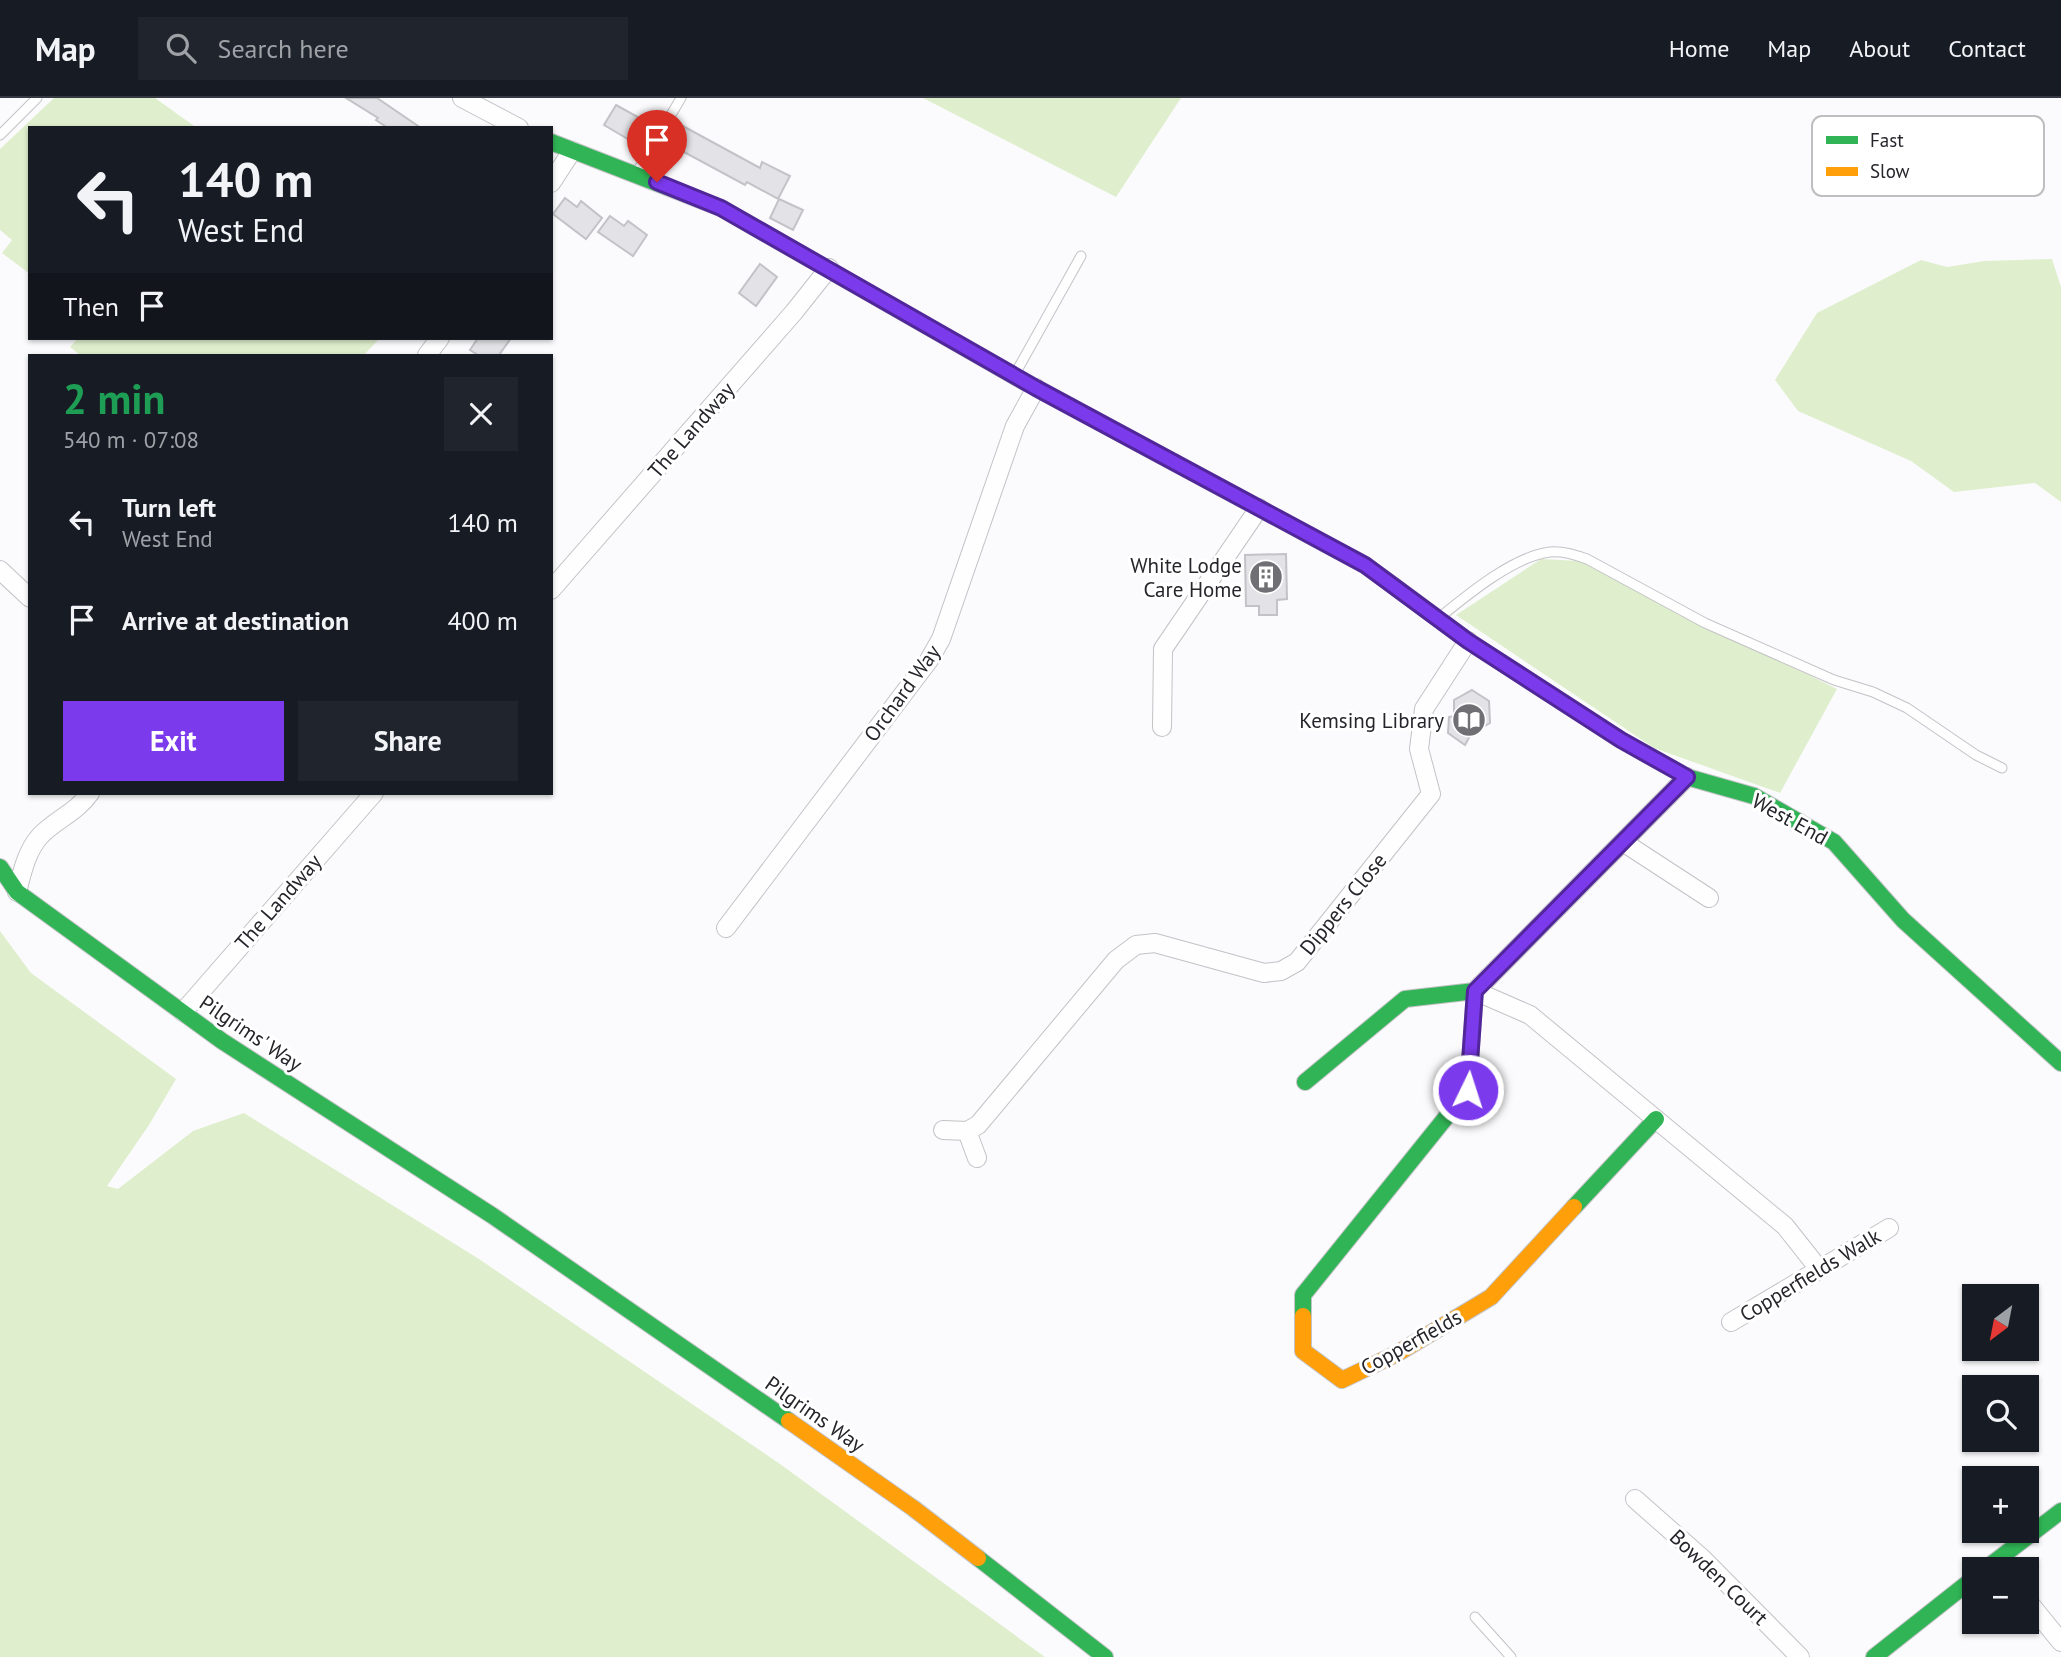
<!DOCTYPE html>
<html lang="en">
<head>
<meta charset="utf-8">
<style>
	:root { --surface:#171b24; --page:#20242c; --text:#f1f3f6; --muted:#9ea1a6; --line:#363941; --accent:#7c3aed }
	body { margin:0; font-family:"PT Sans",sans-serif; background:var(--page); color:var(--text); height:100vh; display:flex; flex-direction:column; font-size:26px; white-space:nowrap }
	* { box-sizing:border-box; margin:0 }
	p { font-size:23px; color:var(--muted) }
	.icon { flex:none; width:38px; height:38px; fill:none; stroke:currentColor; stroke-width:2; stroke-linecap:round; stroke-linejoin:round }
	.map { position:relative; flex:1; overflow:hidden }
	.panel { position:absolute; left:28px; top:256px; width:525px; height:441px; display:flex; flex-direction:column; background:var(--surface); border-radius:0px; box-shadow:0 2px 5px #0004 }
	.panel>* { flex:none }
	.hud { position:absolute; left:28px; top:28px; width:525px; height:214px; border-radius:0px; box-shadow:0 2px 5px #0004; background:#171b24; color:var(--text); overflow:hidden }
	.needle { width:46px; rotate:212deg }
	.tools { position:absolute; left:1962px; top:1186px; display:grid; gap:14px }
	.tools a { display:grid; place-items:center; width:77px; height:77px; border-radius:0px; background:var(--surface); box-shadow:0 2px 5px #0004; font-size:35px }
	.pin { position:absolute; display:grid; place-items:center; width:60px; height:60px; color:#fff; margin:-72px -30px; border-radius:50% 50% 50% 0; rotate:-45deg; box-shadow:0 0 7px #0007 }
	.pin .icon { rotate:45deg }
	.me { position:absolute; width:77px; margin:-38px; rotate:4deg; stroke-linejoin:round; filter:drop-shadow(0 0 5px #0008) }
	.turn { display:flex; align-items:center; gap:24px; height:147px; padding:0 35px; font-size:32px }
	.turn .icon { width:91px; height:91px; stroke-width:2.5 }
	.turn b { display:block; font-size:49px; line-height:60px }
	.then { display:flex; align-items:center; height:66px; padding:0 35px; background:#0003; gap:14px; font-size:26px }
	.round { display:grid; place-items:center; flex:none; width:74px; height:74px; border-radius:0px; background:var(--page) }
	.headline { display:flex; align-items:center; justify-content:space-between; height:119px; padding:0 35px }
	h1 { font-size:42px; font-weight:700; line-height:52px; color:#1e9e55 }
	.primary-button { display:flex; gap:14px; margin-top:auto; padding:14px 35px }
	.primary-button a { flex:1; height:80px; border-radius:0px; background:var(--accent); color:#fff; font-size:28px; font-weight:700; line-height:80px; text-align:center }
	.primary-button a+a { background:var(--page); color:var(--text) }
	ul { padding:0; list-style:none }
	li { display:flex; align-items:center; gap:21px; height:98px; padding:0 35px }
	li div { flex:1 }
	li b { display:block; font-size:26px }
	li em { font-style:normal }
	header { display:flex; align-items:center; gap:42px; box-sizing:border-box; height:98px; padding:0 35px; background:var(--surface); border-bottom:2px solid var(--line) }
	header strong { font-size:33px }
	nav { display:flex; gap:38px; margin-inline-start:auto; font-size:24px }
	.search { width:490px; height:63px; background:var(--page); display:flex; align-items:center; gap:18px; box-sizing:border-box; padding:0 24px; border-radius:0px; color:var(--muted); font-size:26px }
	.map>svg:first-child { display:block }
	.green { fill:#dfefcd }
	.building { fill:#e3e3e7; stroke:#c3c3c7; stroke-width:2 }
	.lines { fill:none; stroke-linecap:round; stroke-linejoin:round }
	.lane-casing { stroke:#c3c3c7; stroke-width:11 }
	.street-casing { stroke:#c3c3c7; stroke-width:20 }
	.fast-casing { stroke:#c3c3c7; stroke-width:18 }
	.slow-casing { stroke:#c3c3c7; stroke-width:18 }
	.lane { stroke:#fefeff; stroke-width:9 }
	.street { stroke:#fefeff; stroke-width:18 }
	.fast { stroke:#30b455; stroke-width:16 }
	.slow { stroke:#ff9f0a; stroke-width:16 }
	.route-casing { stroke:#51269a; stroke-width:18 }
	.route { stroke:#7c3aed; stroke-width:12 }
	.labels { text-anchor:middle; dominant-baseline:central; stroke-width:6; stroke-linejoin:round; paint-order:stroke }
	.street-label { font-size:21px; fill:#25252b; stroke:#fff }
	.poi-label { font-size:21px; fill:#25252b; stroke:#fff; text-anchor:end }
	.key { fill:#fff; stroke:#bebebf; stroke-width:2 }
	.key-label { font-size:19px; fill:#25252b }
</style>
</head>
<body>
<header>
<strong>Map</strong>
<div class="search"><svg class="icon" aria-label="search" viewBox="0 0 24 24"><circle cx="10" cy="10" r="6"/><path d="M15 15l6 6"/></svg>Search here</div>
<nav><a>Home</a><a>Map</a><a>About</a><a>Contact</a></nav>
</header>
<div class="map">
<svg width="2061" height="1559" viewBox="0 0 2061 1559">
	<rect width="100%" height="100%" fill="#fbfbfd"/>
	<path class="green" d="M54,0H155L197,30H30V176L2,155L12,142L0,132V51Z
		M923,0H1181L1116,99Z
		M2052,161L2061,189V404L2035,385L1954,394L1911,363L1798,313L1775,282L1817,215L1921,162L1947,169L1984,163Z
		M78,240H380L364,257H80L70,249Z
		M1541,461L1580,463L1837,591L1780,695L1654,650L1456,517Z
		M0,833L31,875L176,981L149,1027L107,1088L118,1091L193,1033L244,1015L479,1161L780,1366L1045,1559H0Z"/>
	<path class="building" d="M346,0H377L421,30H388L376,22L378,20Z
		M616,7L656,29L643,50L604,27Z
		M681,27L760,70L762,64L790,78L778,101L747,84L745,87L671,47Z
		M565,100L577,109L581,103L602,120L586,141L553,116Z
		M779,101L803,112L793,132L770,120Z
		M610,118L624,128L628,123L647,137L633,158L598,134Z
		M760,166L777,179L756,208L739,195Z
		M478,240H511L499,257H478L470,252Z
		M1286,456L1287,501L1277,502V517H1259V508H1246L1245,457Z
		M1472,592L1489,603L1490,625L1471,636L1465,647L1448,635L1449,619L1454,618V602Z"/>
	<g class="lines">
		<g class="lane-casing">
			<path id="lane" d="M0,37L37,0
				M637,74L681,0
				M1015,276L1081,158
				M1439,520C1467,497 1514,458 1550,454C1564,453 1575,457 1587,461L1705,525L1834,582L1873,594L1907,610L1976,657L2002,670
				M1475,1519L1511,1559"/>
		</g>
		<g class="street-casing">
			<path id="street" d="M462,0L519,30
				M551,85L572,53
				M427,257L440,240
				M0,472L30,500
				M551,492L794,214L829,170
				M1162,629L1163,551L1259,410
				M1687,679L1475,893L1530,917L1785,1128L1819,1171
				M1623,744L1709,800
				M17,794C22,775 26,754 40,738C55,722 77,714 90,695
				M726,830L929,562L941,541L1015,328L1036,290
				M183,914L374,695
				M943,1032L967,1033L978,1027L1116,862L1136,847L1155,845L1264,875L1281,873L1297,864L1431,696L1419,651L1424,611L1468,543
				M967,1033L977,1060
				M1731,1224L1889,1130
				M1635,1401L1703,1461L1800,1559
				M2026,1501L2061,1544"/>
		</g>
		<g class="fast-casing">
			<path id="fast" d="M551,44L721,110L1014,278L1175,365
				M1394,488L1468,543L1621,642L1687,679L1754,698L1834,744L1903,822L2061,965
				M0,769L17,794L222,943L493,1118L789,1323
				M1574,1109L1656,1021
				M1303,1218V1197L1468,992L1475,893L1405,901L1305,984
				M978,1460L1105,1559
				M1984,1472L2061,1413
				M1874,1559L1974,1480"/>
		</g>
		<g class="slow-casing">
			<path id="slow" d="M1175,365L1365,467L1394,488
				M1303,1218V1253L1342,1282L1398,1255L1491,1199L1574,1109
				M789,1323L913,1410L978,1460"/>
		</g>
		<use href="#lane" class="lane"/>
		<use href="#street" class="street"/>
		<use href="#fast" class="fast"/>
		<use href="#slow" class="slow"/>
	</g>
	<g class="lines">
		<g class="route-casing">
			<path id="route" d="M657,84L721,110L1036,290L1365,467L1468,543L1621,642L1687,679L1475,893L1468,992"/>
		</g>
		<use href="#route" class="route"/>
	</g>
	<defs>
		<g id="building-disc" transform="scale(1.75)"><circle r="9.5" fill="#707074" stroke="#fff"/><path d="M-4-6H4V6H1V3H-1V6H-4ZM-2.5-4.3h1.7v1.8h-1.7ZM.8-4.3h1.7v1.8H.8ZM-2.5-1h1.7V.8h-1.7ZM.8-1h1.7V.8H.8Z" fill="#fff"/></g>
		<g id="library-disc" transform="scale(1.75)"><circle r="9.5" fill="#707074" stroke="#fff"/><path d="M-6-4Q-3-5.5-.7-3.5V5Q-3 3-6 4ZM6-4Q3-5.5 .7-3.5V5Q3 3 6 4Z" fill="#fff"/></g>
	</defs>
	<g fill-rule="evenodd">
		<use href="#building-disc" x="1266" y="479"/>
		<use href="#library-disc" x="1469" y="622"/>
	</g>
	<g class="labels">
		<g class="street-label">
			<text transform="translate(691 332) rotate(-49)">The Landway</text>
			<text transform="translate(902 595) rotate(-54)">Orchard Way</text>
			<text transform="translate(1790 721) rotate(29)">West End</text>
			<text transform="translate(278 804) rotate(-49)">The Landway</text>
			<text transform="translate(1343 806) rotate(-51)">Dippers Close</text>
			<text transform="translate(251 935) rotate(34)">Pilgrims' Way</text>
			<text transform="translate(1810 1177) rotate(-31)">Copperfields Walk</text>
			<text transform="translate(1411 1244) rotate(-29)">Copperfields</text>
			<text transform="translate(815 1316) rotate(35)">Pilgrims Way</text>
			<text transform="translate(1719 1479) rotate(44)">Bowden Court</text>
		</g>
		<g class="poi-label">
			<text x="1242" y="467">White Lodge<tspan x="1242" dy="24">Care Home</tspan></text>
			<text x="1444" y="622">Kemsing Library</text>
		</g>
	</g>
	<rect x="1812" y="18" width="232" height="80" rx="10" class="key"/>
	<rect x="1826" y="38" width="32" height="8" fill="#30b455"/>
	<rect x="1826" y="69" width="32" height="9" fill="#ff9f0a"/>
	<g class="key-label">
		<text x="1870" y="49">Fast</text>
		<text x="1870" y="80">Slow</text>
	</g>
</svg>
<div class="tools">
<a><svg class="needle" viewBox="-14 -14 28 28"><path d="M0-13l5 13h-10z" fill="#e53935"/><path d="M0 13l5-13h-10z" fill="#9ea1a6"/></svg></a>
<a><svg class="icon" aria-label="search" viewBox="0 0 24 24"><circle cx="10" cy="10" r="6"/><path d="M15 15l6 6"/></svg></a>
<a>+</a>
<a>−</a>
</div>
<div class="pin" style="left:657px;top:84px;background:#d93025"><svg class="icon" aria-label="arrive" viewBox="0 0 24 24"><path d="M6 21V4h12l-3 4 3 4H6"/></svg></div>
<svg class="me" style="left:1468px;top:992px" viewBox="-20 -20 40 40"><circle r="17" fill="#7c3aed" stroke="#fff" stroke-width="3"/><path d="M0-11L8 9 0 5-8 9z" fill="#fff"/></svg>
<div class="hud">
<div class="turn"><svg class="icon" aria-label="left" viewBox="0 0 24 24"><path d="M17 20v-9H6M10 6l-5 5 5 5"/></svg><div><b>140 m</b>West End</div></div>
<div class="then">Then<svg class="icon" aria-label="arrive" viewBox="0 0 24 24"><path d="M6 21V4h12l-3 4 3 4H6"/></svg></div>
</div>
<section class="panel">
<div class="headline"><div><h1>2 min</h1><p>540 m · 07:08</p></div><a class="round"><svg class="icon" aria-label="close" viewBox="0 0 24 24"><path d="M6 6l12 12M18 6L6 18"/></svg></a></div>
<ul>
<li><svg class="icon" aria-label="left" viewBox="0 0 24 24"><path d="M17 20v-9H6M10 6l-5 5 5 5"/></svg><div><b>Turn left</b><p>West End</p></div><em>140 m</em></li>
<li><svg class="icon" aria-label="arrive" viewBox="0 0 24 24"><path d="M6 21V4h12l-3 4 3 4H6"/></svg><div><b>Arrive at destination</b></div><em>400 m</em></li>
</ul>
<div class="primary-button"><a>Exit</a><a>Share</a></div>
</section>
</div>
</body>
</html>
